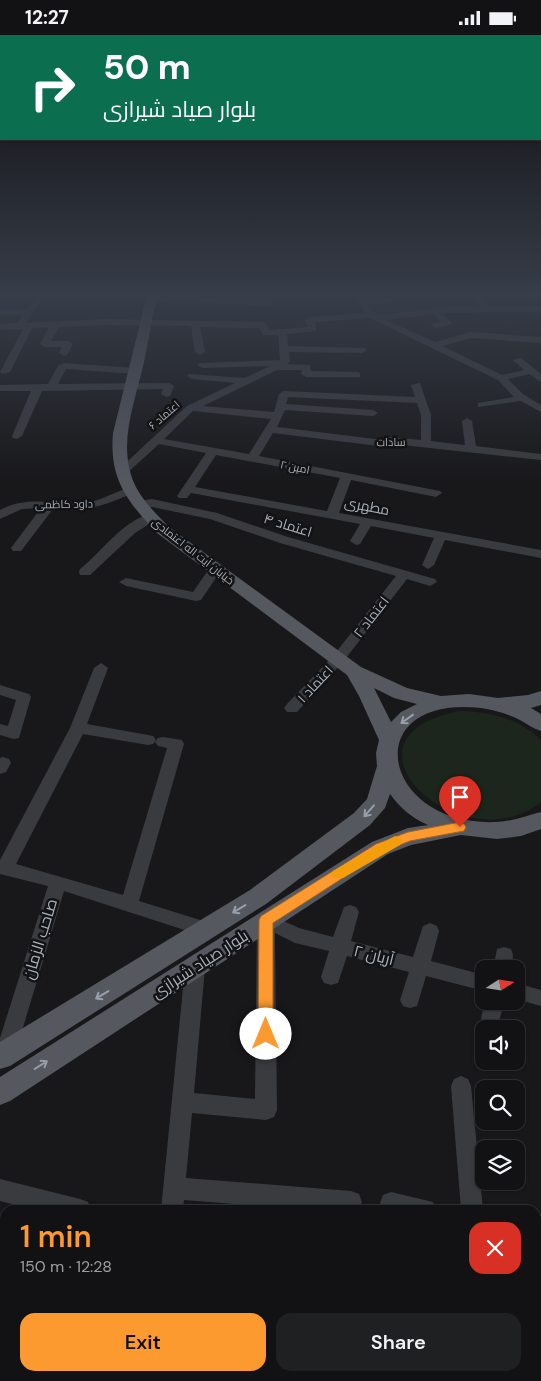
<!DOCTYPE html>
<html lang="en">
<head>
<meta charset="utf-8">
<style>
	:root { --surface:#121214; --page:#1f2022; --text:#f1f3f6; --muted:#9c9ea0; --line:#313234; --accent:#fc992f }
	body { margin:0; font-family:"DM Sans",Cairo,sans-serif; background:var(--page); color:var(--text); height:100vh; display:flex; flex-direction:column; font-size:19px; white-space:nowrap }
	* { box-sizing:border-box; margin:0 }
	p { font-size:16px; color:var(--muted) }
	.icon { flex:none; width:28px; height:28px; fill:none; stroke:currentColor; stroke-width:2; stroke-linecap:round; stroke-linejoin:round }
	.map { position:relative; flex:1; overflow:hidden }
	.sheet { position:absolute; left:0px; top:1170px; width:541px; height:176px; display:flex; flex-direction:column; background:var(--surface); border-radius:15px 15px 0 0; box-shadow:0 1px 4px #0004,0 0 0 1px var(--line) }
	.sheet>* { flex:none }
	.banner { position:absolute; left:0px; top:0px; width:541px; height:105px; box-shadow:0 1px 4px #0004,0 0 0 1px var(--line); background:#0b6e4f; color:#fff; overflow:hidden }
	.needle { width:32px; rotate:78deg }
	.tools { position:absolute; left:475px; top:925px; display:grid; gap:10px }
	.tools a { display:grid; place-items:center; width:50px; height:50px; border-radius:10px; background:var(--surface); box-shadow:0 1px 4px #0004,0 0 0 1px var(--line); font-size:25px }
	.pin { position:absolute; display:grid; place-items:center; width:42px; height:42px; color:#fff; margin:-51px -21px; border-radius:50% 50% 50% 0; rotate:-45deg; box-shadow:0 0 5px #0007 }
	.pin .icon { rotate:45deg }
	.me { position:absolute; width:55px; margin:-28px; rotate:0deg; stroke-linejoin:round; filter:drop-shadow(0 0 4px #0008) }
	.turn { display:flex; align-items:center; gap:18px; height:105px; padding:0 20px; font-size:22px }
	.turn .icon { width:65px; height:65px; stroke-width:2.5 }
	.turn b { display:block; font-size:35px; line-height:42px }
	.round { display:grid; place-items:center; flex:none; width:52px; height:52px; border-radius:15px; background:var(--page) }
	.head { display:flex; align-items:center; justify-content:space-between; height:85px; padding:0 20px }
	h1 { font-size:30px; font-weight:600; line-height:38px; color:var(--accent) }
	.action { display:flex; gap:10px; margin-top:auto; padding:10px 20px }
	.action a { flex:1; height:58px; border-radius:15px; background:var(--accent); color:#111; font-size:20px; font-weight:600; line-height:58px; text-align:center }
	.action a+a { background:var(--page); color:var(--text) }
	.status { display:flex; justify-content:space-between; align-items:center; height:35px; padding:0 25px; background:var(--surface); direction:ltr }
	.status svg { height:14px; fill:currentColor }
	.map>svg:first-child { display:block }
	.green { fill:#1d261d }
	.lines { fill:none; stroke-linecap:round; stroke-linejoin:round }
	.minor { fill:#393b3f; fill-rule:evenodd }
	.major { fill:#55585f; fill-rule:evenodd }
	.oneway { stroke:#999fa9 }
	.route { fill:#fc992f; stroke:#a4631f }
	.slow { fill:#f59e0b }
	.labels { text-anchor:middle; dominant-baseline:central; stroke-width:5; stroke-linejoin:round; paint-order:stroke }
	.far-street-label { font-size:11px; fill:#aab1bb; stroke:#131315 }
	.street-label { font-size:14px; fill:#aab1bb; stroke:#131315 }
	.near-street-label { font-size:16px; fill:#aab1bb; stroke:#131315 }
</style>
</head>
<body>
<div class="status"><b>12:27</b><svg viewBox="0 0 49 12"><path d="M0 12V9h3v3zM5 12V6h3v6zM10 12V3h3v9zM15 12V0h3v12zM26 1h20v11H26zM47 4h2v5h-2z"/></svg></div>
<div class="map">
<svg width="541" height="1346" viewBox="0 0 541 1346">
	<rect width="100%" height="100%" fill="#18181a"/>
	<path class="green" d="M361,260H541V272L379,281Z
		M460,676C491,677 518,683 541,705V767C461,831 323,702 460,676Z"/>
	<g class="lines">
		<path class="minor" d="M38,260H46L26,288L106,284L262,287L265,288L269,295L308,292L305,285L310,282L366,278L352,260H360L364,264L395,263L396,265L392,268L368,269L377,280L448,272H480L471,260H478L490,272L541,271V277L443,278L452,289L436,293L431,290L433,288L440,287L434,279L386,285L435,307L471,297L541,302V308L471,303L442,311L502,340L524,335L513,325L521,323L541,339V347L529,339L508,344L523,359L541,370V377L521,366L478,372V368L514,362L498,345L370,283L315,287L316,296L287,299L288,311L365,313L367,315L362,318L289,317L290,326L287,329L310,330L311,336L357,337L360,338V342H306L301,339L302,335H277L203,371L274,377L279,359L284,356L415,362L411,350L420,348L431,380V406L465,410L462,386L467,383L472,386L476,411L541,419V425L393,409L387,412L273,398L259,421L440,456L442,458L436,462L351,445L339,478L541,515V523L445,505L434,530L428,534L422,530L434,503L371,491L360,509L356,510L350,506L360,489L191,458L187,463H179L177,461L206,418L159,409L125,440H117V436L187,371L235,348L192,344L187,341L189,339L245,343L270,331L202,333L197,330L199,328L280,325L278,300H263L259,293L200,292L205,317L200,320L195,317L191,291L106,290L59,292L51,306H68L73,309L67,320L64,321L59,318L62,312H45L40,309L49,292L32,293L10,337L2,339L0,337L23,294L0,295V289L17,288L23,280H0V274H27ZM288,362L417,368L421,380V405L389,402L383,405L277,392L285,375L373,381L378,378L373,375L286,369ZM193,376L271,384L249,419L164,404ZM216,420L340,443L327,476L195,452Z
			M93,260L270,265L274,268L270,271L97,263Z
			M63,328L136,333L141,336L136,339L66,334L58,349L169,348L174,351L170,361L166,362L161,359L163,354L42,356L22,401L17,404L13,403L12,401L31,356H0V350L48,349L58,331Z
			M129,453L135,456L133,458C101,472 89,476 53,474L21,516H13L11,513L41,473L22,474L0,484V475C28,459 59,471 89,467C103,465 115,456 129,453Z
			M152,464L217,478L288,502L435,544L437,547L430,551L407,544L343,627L297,677H287L284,673L287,669L333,621L396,541L280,508L210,484L152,472L138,474L132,470L134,467Z
			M150,479L154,480L156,483L154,486L135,498L90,540H80L79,537L80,534C102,517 122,486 150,479Z
			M216,530L222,534L201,565L196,566L126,551L119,547L126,543L193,557L211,531Z
			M101,628L108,633L87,689L148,700L153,701L156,705L153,709L148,710L83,699L16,829L123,860L167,713L158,711L155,707L158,703L163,702L182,705L184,709L139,866L213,889L215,894L213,899L206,902L64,856L15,1019L12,1026L5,1028L0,1026V1003L48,851L0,839V825L70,693L94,633Z
			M0,650L29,659L31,662L19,703L14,704L0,700V689L8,691L16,665L0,660Z
			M3,722L9,724L11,728L6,737L0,739V723Z
			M350,870L356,872L359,877L351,906L413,922L423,891L430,888L437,891L439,896L431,926L484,940V956L426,941L417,971L410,973L403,971L400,965L409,937L347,921L338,948L331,950L324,948L321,942L329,916L295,908L275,898L277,1075L274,1082L266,1085L192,1078L186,1143L351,1156L359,1159L362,1167L359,1175H309L184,1165L183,1175H161L185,933L188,927L195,925L202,927L205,933L194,1058L255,1064L257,885L260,880L266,878L299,893L333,902L344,872Z
			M504,912L511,914L513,920L512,934H493L497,914Z
			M516,948L541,955V971L516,964Z
			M485,966H505L498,989L491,992L484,989L481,983Z
			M461,1041L468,1044L471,1051L483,1175H461L451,1051L454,1044Z
			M0,1144L80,1164L88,1167L91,1175H35L0,1166Z
			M391,1157L433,1167L436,1175H383L380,1168L383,1160Z
			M536,1186L541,1187V1211L536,1210Z
			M0,1253L5,1254V1278L0,1277Z
			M236,1341H262L261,1346H235Z
			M324,1341H350L349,1346H323Z"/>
		<path class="major" d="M147,260H159C151,282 149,305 144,327C135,368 115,413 137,454C145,468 157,480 169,492L361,632L407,653L441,661L469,659L498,663L528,660L541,656V670L531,673L541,679V696C532,693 526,688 518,684C506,678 494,675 481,673C357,659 379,792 497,787C513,786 526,781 541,777V794L521,801L497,804L461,800L411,810L388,819L10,1066L0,1070V1042L372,807L408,793L428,790C412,783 400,773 390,759L385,773L370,790L266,869L10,1031L0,1034V1007L250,855L354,778L367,764L377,731L376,718L379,705L359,661L347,640L157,498C127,466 109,444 113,398ZM374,653L394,663L417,669L401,677L391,687Z"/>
	</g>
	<defs><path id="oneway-shaft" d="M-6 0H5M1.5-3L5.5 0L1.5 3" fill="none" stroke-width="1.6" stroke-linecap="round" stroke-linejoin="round" transform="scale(1.25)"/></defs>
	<g class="oneway">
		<use href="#oneway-shaft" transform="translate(407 684) rotate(144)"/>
		<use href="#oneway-shaft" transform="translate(369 776) rotate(131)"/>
		<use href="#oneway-shaft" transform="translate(239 874) rotate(149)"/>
		<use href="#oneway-shaft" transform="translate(102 960) rotate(149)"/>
		<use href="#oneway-shaft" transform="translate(41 1030) rotate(-32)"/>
	</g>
	<linearGradient id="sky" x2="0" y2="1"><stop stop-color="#0d0d0e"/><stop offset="0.58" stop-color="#373d49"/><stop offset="1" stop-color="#373d49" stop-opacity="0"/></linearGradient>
	<rect width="541" height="448" fill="url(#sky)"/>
	<path class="route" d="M460,787L464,789L466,792L464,796L410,806L385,816L273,888V999L271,1004L266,1006L261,1004L258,999L259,885L261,881L376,809L408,797Z"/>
	<path class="slow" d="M395,801L400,803L402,806L400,810L343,843H333L331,840L333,836Z"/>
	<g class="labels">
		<g class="far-street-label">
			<text transform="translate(164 380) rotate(-41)">اعتماد ۶</text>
			<text transform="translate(391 407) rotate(-1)">سادات</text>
			<text transform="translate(295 432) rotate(11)">امین ۲</text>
			<text transform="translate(64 469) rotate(-1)">داود کاظمی</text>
			<text transform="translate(193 516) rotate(38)">خیابان آیت اله اعتمادی</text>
		</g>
		<g class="street-label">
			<text transform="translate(367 471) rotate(11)">مطهری</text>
			<text transform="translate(288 490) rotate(17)">اعتماد ۴</text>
			<text transform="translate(371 582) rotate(-52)">اعتماد ۲</text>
			<text transform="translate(315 649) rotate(-47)">اعتماد ۱</text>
		</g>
		<g class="near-street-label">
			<text transform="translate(40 904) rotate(-73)">صاحب الزمان</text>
			<text transform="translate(374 920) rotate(14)">آریان ۲</text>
			<text transform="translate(200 929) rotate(-33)">بلوار صیاد شیرازی</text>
		</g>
	</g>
</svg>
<div class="tools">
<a><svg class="needle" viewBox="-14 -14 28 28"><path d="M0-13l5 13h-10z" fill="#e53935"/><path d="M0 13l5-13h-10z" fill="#9c9ea0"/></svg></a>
<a><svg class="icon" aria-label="sound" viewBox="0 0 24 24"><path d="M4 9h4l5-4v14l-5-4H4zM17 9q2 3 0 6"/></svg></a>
<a><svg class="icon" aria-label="search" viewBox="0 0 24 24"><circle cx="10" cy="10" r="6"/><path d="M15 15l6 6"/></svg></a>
<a><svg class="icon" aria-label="layers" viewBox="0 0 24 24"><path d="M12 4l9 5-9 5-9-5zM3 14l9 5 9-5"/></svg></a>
</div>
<div class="pin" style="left:460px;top:792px;background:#d93025"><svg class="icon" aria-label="arrive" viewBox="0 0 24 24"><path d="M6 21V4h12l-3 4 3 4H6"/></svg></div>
<svg class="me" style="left:266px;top:999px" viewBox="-20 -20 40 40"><circle r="19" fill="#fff"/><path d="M0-13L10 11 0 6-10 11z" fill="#fc992f"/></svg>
<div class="banner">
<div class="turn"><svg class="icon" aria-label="right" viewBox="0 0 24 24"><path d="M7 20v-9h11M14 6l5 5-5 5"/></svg><div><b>50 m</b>بلوار صیاد شیرازی</div></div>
</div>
<section class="sheet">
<div class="head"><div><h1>1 min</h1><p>150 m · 12:28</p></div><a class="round" style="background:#d93025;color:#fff"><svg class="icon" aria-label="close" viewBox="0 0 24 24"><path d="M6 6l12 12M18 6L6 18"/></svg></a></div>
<div class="action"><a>Exit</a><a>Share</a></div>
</section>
</div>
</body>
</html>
